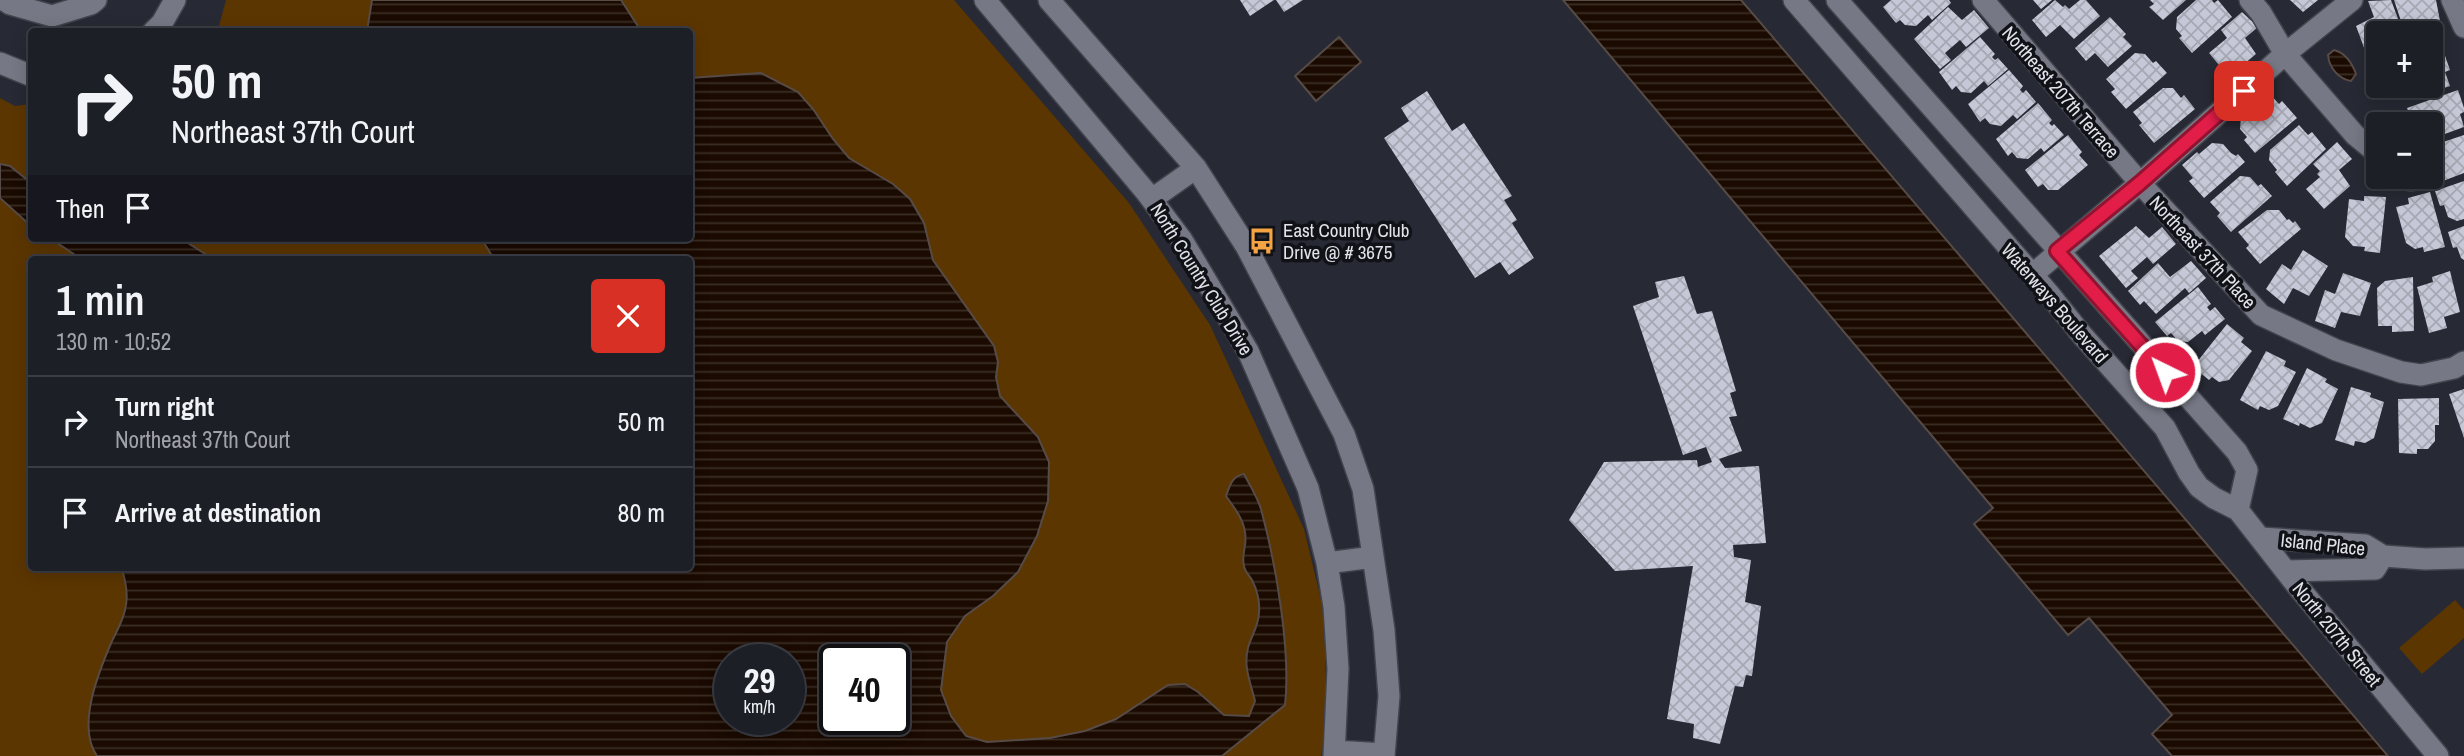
<!DOCTYPE html>
<html lang="en">
<head>
<meta charset="utf-8">
<style>
	:root { --surface:#1d1f27; --page:#2a2c33; --text:#f1f3f6; --muted:#a0a2a7; --line:#3b3d44 }
	body { margin:0; font-family:"Archivo Narrow",sans-serif; background:var(--page); color:var(--text); height:100vh; display:flex; flex-direction:column; font-size:26px; white-space:nowrap }
	* { box-sizing:border-box; margin:0 }
	p { font-size:23px; color:var(--muted) }
	.icon { flex:none; width:38px; height:38px; fill:none; stroke:currentColor; stroke-width:2; stroke-linecap:round; stroke-linejoin:round }
	.map { position:relative; flex:1; overflow:hidden }
	.sheet { position:absolute; left:28px; top:256px; width:665px; height:315px; display:flex; flex-direction:column; background:var(--surface); border-radius:7px; box-shadow:0 4px 18px #0003,0 0 0 2px var(--line) }
	.sheet>* { flex:none }
	.guide { position:absolute; left:28px; top:28px; width:665px; height:214px; border-radius:7px; box-shadow:0 4px 18px #0003,0 0 0 2px var(--line); background:#1d1f27; color:var(--text); overflow:hidden }
	.fabs { position:absolute; left:2366px; top:21px; display:grid; gap:14px }
	.fabs a { display:grid; place-items:center; width:77px; height:77px; border-radius:7px; background:var(--surface); box-shadow:0 4px 18px #0003,0 0 0 2px var(--line); font-size:35px }
	.speed { position:absolute; left:714px; top:644px; display:flex; gap:14px; font-size:35px; font-weight:700; text-align:center }
	.speed>* { display:grid; place-content:center; width:91px; height:91px; border-radius:50%; background:var(--surface); box-shadow:0 4px 18px #0003,0 0 0 2px var(--line); line-height:1 }
	.speed small { font-size:18px; font-weight:400 }
	.speed .limit { border:4px solid #111; border-radius:10px; background:#fff; color:#111 }
	.pin { position:absolute; display:grid; place-items:center; width:60px; height:60px; color:#fff; margin:-30px; border-radius:14px; box-shadow:0 4px 10px #0006 }
	.me { position:absolute; width:77px; margin:-38px; rotate:318deg; stroke-linejoin:round; filter:drop-shadow(0 0 5px #0008) }
	.turn { display:flex; align-items:center; gap:24px; height:147px; padding:0 28px; font-size:32px }
	.turn .icon { width:91px; height:91px; stroke-width:2.5 }
	.turn b { display:block; font-size:49px; line-height:60px }
	.then { display:flex; align-items:center; height:66px; padding:0 28px; background:#0003; gap:14px; font-size:26px }
	.round { display:grid; place-items:center; flex:none; width:74px; height:74px; border-radius:7px; background:var(--page) }
	.head { display:flex; align-items:center; justify-content:space-between; height:119px; padding:0 28px }
	h1 { font-size:42px; font-weight:600; line-height:52px }
	ul { padding:0; list-style:none }
	li { display:flex; align-items:center; gap:21px; height:91px; padding:0 28px; border-top:2px solid var(--line) }
	li div { flex:1 }
	li b { display:block; font-size:26px }
	li em { font-style:normal }
	.map>svg:first-child { display:block }
	.grass { fill:#5c3601; fill-rule:evenodd }
	.water { fill:url(#water-rules); stroke:#564b46; stroke-width:2; fill-rule:evenodd }
	.building { fill:url(#building-cross-hatch) }
	.lines { fill:none; stroke-linecap:round; stroke-linejoin:round }
	.minor-casing { stroke:#42444d; stroke-width:24 }
	.minor { stroke:#767985; stroke-width:21 }
	.route-casing { stroke:#92132f; stroke-width:18 }
	.route { stroke:#e11d48; stroke-width:12 }
	.labels { text-anchor:middle; dominant-baseline:central; stroke-width:7; stroke-linejoin:round; paint-order:stroke }
	.street-label { font-size:19px; fill:#e1e3ea; stroke:#111217 }
	.poi-label { font-size:19px; fill:#e1e3ea; stroke:#111217; text-anchor:start }
</style>
</head>
<body>
<div class="map">
<svg width="2464" height="756" viewBox="0 0 2464 756">
	<defs>
		<pattern id="water-rules" width="6" height="5" patternUnits="userSpaceOnUse" patternTransform="scale(1.75)"><rect width="6" height="5" fill="#1a0a00"/><path d="M0 2.5h6" fill="none" stroke="#3b2e25"/></pattern>
		<pattern id="building-cross-hatch" width="8" height="8" patternUnits="userSpaceOnUse" patternTransform="scale(1.75)"><rect width="8" height="8" fill="#c5c8d6"/><path d="M0 0l8 8M0 8l8-8" fill="none" stroke="#a5a7b2"/></pattern>
	</defs>
	<rect width="100%" height="100%" fill="#272934"/>
	<path class="grass" d="M226,0H954L1129,203L1210,325L1304,529L1324,612L1327,729L1321,756H0V98L15,106L31,104L32,238H690V32L212,31L219,26ZM32,259H690V567H32ZM730,660H789V719H730ZM835,660H894V719H835Z
		M2455,600L2464,610V638L2422,674L2399,648Z"/>
	<path class="water" d="M372,0H621L641,31H367Z
		M1563,0H1741L2388,756H2172L2152,734L2172,715L2089,618L2068,635L1974,524L1993,508Z
		M1339,37L1361,62L1316,101L1295,76Z
		M2334,50C2346,53 2352,63 2356,74L2351,81C2339,79 2329,68 2328,55Z
		M761,73L798,92L813,109L833,139L849,158L893,184L910,199L924,223L933,260L994,346L998,362L996,377L1000,396L1038,437L1049,462L1048,501L1037,536L1018,572L993,596L965,616L947,642L941,690L951,716L966,736L987,742L1050,738L1085,731L1116,719L1168,685L1185,684L1198,692L1224,715L1249,716L1255,701C1251,684 1243,667 1248,648C1251,636 1259,626 1259,612C1260,602 1257,589 1252,580C1249,575 1245,572 1244,566C1242,558 1244,553 1245,545C1248,525 1237,511 1226,496C1230,485 1232,476 1244,474C1250,486 1259,499 1262,513C1276,565 1291,651 1285,705L1222,756H97C76,726 99,671 112,641C117,631 123,620 125,610C129,595 126,581 121,567H690V259H494L481,238H690V78ZM730,660H789V719H730ZM835,660H894V719H835Z
		M0,164L10,166L31,183V226L0,198Z
		M50,238H180L213,259H81Z"/>
	<path class="building" d="M1240,0H1274L1250,16Z
		M1276,0H1303L1284,12Z
		M1891,0H1949L1951,3L1932,20L1928,15L1916,26L1905,25L1900,20L1896,23L1883,7Z
		M2033,0H2052L2041,9Z
		M2055,0L2063,7L2065,5L2069,9L2080,0H2086L2100,16L2074,39L2060,25L2046,37L2032,20Z
		M2150,0H2186L2163,20L2149,7L2154,4Z
		M2196,0H2212L2214,3L2218,0L2232,17L2192,53L2179,38L2182,36L2176,29L2177,17Z
		M2290,0H2318L2303,12Z
		M2391,0L2400,24L2389,27L2390,33H2378V70L2373,72L2356,26L2374,17L2368,1Z
		M2394,0H2436L2441,26L2436,36L2431,38V33H2405Z
		M1948,7L1962,20L1974,10L1989,28L1966,47L1960,40L1945,53L1951,60L1940,69L1914,39Z
		M2242,12L2258,27L2245,38L2256,54L2229,77L2209,53L2227,38L2221,30Z
		M2110,17L2126,34L2123,37L2132,46L2108,67L2095,53L2086,61L2075,48Z
		M1980,37L1995,54L1992,57L1995,60L1998,58L2008,69L1988,86L1984,81L1971,93L1961,92L1956,86L1952,90L1939,72Z
		M2443,50L2450,70L2445,72L2450,86L2414,98L2405,94L2402,86H2431V54Z
		M2135,53L2145,54L2153,63L2156,61L2167,73L2126,109L2111,92L2115,89L2106,79Z
		M2009,70L2023,86L2020,90L2023,93L2026,90L2036,102L2017,119L2013,115L2001,126L1990,124L1985,118L1980,122L1968,104Z
		M2163,88H2173L2181,98L2184,95L2195,109L2154,143L2139,125L2142,123L2133,112Z
		M2458,90L2464,108V112L2460,114L2464,127L2431,139V124H2410L2408,119L2411,118L2407,108Z
		M1427,91L1452,131L1464,123L1512,196L1504,200L1517,220L1512,223L1534,258L1509,275L1500,262L1475,278L1384,138L1409,121L1401,108Z
		M2269,93L2279,104L2282,101L2297,118L2255,153L2244,140L2247,137L2240,129L2241,117Z
		M2038,103L2052,120L2049,123L2052,126L2054,124L2064,135L2044,152L2041,148L2028,159L2017,158L2012,152L2008,156L1996,139Z
		M2299,125L2308,135L2312,132L2326,149L2287,186L2275,172L2277,170L2269,160L2270,150Z
		M2068,135L2082,152L2079,155L2088,165L2058,190H2048L2043,184L2038,187L2025,170Z
		M2464,135V173L2443,181L2434,176L2431,168V146Z
		M2337,142L2352,159L2339,170L2350,186L2324,209L2306,189L2320,177L2317,174L2320,171L2313,164Z
		M2212,143L2223,144L2231,153L2236,156L2238,154L2245,162L2204,198L2189,181L2193,178L2182,165L2197,152L2199,154Z
		M2240,176L2250,177L2258,186L2261,184L2272,196L2231,232L2217,216L2220,213L2210,202Z
		M2464,181V219L2457,221L2448,217L2444,205L2440,206L2435,191Z
		M2430,192L2445,247L2424,252L2423,247L2415,249L2406,243L2396,207L2409,204L2408,198Z
		M2364,196L2386,197L2380,253L2364,251L2365,247L2353,246L2345,237L2349,199L2364,201Z
		M2267,210H2279L2287,220L2289,219L2293,223L2295,221L2301,229L2260,264L2246,248L2249,245L2238,232Z
		M2136,226L2149,238L2162,227L2176,244L2153,264L2147,257L2131,271L2138,278L2126,288L2099,256Z
		M2464,226V260L2461,258L2457,247L2453,248L2448,232Z
		M2303,250L2328,266L2309,296L2293,288L2284,304L2266,289L2282,264L2291,270Z
		M2191,261L2206,278L2189,293L2185,288L2156,314L2144,301L2140,305L2128,291L2158,263L2170,277Z
		M2450,271L2460,312L2444,317L2447,328L2429,333L2417,287L2433,282L2432,277Z
		M2343,273L2371,283L2360,316L2341,312L2335,328L2315,321L2325,290L2335,294Z
		M1684,276L1697,314L1712,311L1736,391L1730,393L1737,416L1729,417L1742,451L1719,459L1725,468L1759,466L1766,543L1733,545L1734,557L1751,560L1745,602L1761,606L1752,676L1746,675L1743,687L1735,686L1720,744L1693,738L1694,724L1667,719L1693,566L1615,571L1569,520L1604,462L1697,460L1698,467L1712,462L1706,447L1683,455L1633,306L1659,297L1655,282Z
		M2413,277L2414,331L2392,332V326H2378L2377,288L2385,281Z
		M2198,287L2211,304L2207,307L2210,311L2215,307L2225,319L2205,335L2202,331L2188,342L2178,341L2171,333L2167,336L2155,322Z
		M2227,324L2244,338L2241,342L2252,351L2229,380L2219,382L2212,377L2209,380L2193,367Z
		M2266,351L2286,361L2284,366L2296,372L2278,406L2269,410L2260,406L2258,410L2240,400Z
		M2307,368L2327,379L2325,382L2338,389L2322,423L2310,428L2300,423L2299,426L2283,419Z
		M2351,387L2371,393L2370,397L2384,402L2374,438L2365,443L2355,441L2354,446L2335,440Z
		M2464,389V438L2449,394Z
		M2439,398V425H2435V441L2428,449H2417V454L2399,453L2398,399Z"/>
	<g class="lines">
		<g class="minor-casing">
			<path id="minor" d="M4,0L10,4L52,16L91,4L96,0
				M985,0L1146,192L1182,240L1248,351L1308,488L1327,563L1334,607L1338,669L1334,756
				M1049,0L1196,168L1246,246L1344,434L1363,489L1384,630L1389,696L1384,756
				M1794,0L2050,295L2082,335L2165,428L2189,473L2199,487L2214,498L2238,510L2295,583L2438,756
				M1837,0L2237,452L2247,470L2238,510
				M1983,0L2140,183L2261,315L2336,350L2401,372L2421,375L2454,368L2464,362
				M2250,0L2261,13L2285,54L2355,135L2378,154
				M2452,0L2464,27
				M153,32L162,23L175,0
				M0,63L32,76
				M2408,177L2411,180
				M1152,199L1196,168
				M2032,275L2140,183L2285,54L2352,0
				M2261,538L2365,545L2383,556L2425,559L2464,558
				M1327,563L1373,557
				M2286,571L2375,569L2383,556
				M1335,751L1384,754"/>
		</g>
		<use href="#minor" class="minor"/>
	</g>
	<g class="lines">
		<g class="route-casing">
			<path id="route" d="M2165,372L2057,251L2140,183L2244,91"/>
		</g>
		<use href="#route" class="route"/>
	</g>
	<defs>
		<g id="bus-bare" transform="scale(2.1)"><path d="M-5-6H5V4H4V6H2V4H-2V6H-4V4H-5ZM-3.5-4V0h7V-4ZM-3.5 1.2v1.5H-2V1.2ZM2 1.2v1.5H3.5V1.2Z" fill="#f4a443" stroke="#111217" stroke-width="2.5" paint-order="stroke"/></g>
	</defs>
	<g fill-rule="evenodd">
		<use href="#bus-bare" x="1262" y="241"/>
	</g>
	<g class="labels">
		<g class="street-label">
			<text transform="translate(2061 92) rotate(49)">Northeast 207th Terrace</text>
			<text transform="translate(2203 252) rotate(47)">Northeast 37th Place</text>
			<text transform="translate(1202 279) rotate(58)">North Country Club Drive</text>
			<text transform="translate(2055 303) rotate(49)">Waterways Boulevard</text>
			<text transform="translate(2323 544) rotate(6)">Island Place</text>
			<text transform="translate(2337 634) rotate(51)">North 207th Street</text>
		</g>
		<g class="poi-label">
			<text x="1283" y="230">East Country Club<tspan x="1283" dy="22">Drive @ # 3675</tspan></text>
		</g>
	</g>
</svg>
<div class="fabs">
<a>+</a>
<a>−</a>
</div>
<div class="speed"><div>29<small>km/h</small></div><div class="limit">40</div></div>
<div class="pin" style="left:2244px;top:91px;background:#d93025"><svg class="icon" aria-label="arrive" viewBox="0 0 24 24"><path d="M6 21V4h12l-3 4 3 4H6"/></svg></div>
<svg class="me" style="left:2165px;top:372px" viewBox="-20 -20 40 40"><circle r="17" fill="#e11d48" stroke="#fff" stroke-width="3"/><path d="M0-11L8 9 0 5-8 9z" fill="#fff"/></svg>
<div class="guide">
<div class="turn"><svg class="icon" aria-label="right" viewBox="0 0 24 24"><path d="M7 20v-9h11M14 6l5 5-5 5"/></svg><div><b>50 m</b>Northeast 37th Court</div></div>
<div class="then">Then<svg class="icon" aria-label="arrive" viewBox="0 0 24 24"><path d="M6 21V4h12l-3 4 3 4H6"/></svg></div>
</div>
<section class="sheet">
<div class="head"><div><h1>1 min</h1><p>130 m · 10:52</p></div><a class="round" style="background:#d93025;color:#fff"><svg class="icon" aria-label="close" viewBox="0 0 24 24"><path d="M6 6l12 12M18 6L6 18"/></svg></a></div>
<ul>
<li><svg class="icon" aria-label="right" viewBox="0 0 24 24"><path d="M7 20v-9h11M14 6l5 5-5 5"/></svg><div><b>Turn right</b><p>Northeast 37th Court</p></div><em>50 m</em></li>
<li><svg class="icon" aria-label="arrive" viewBox="0 0 24 24"><path d="M6 21V4h12l-3 4 3 4H6"/></svg><div><b>Arrive at destination</b></div><em>80 m</em></li>
</ul>
</section>
</div>
</body>
</html>
